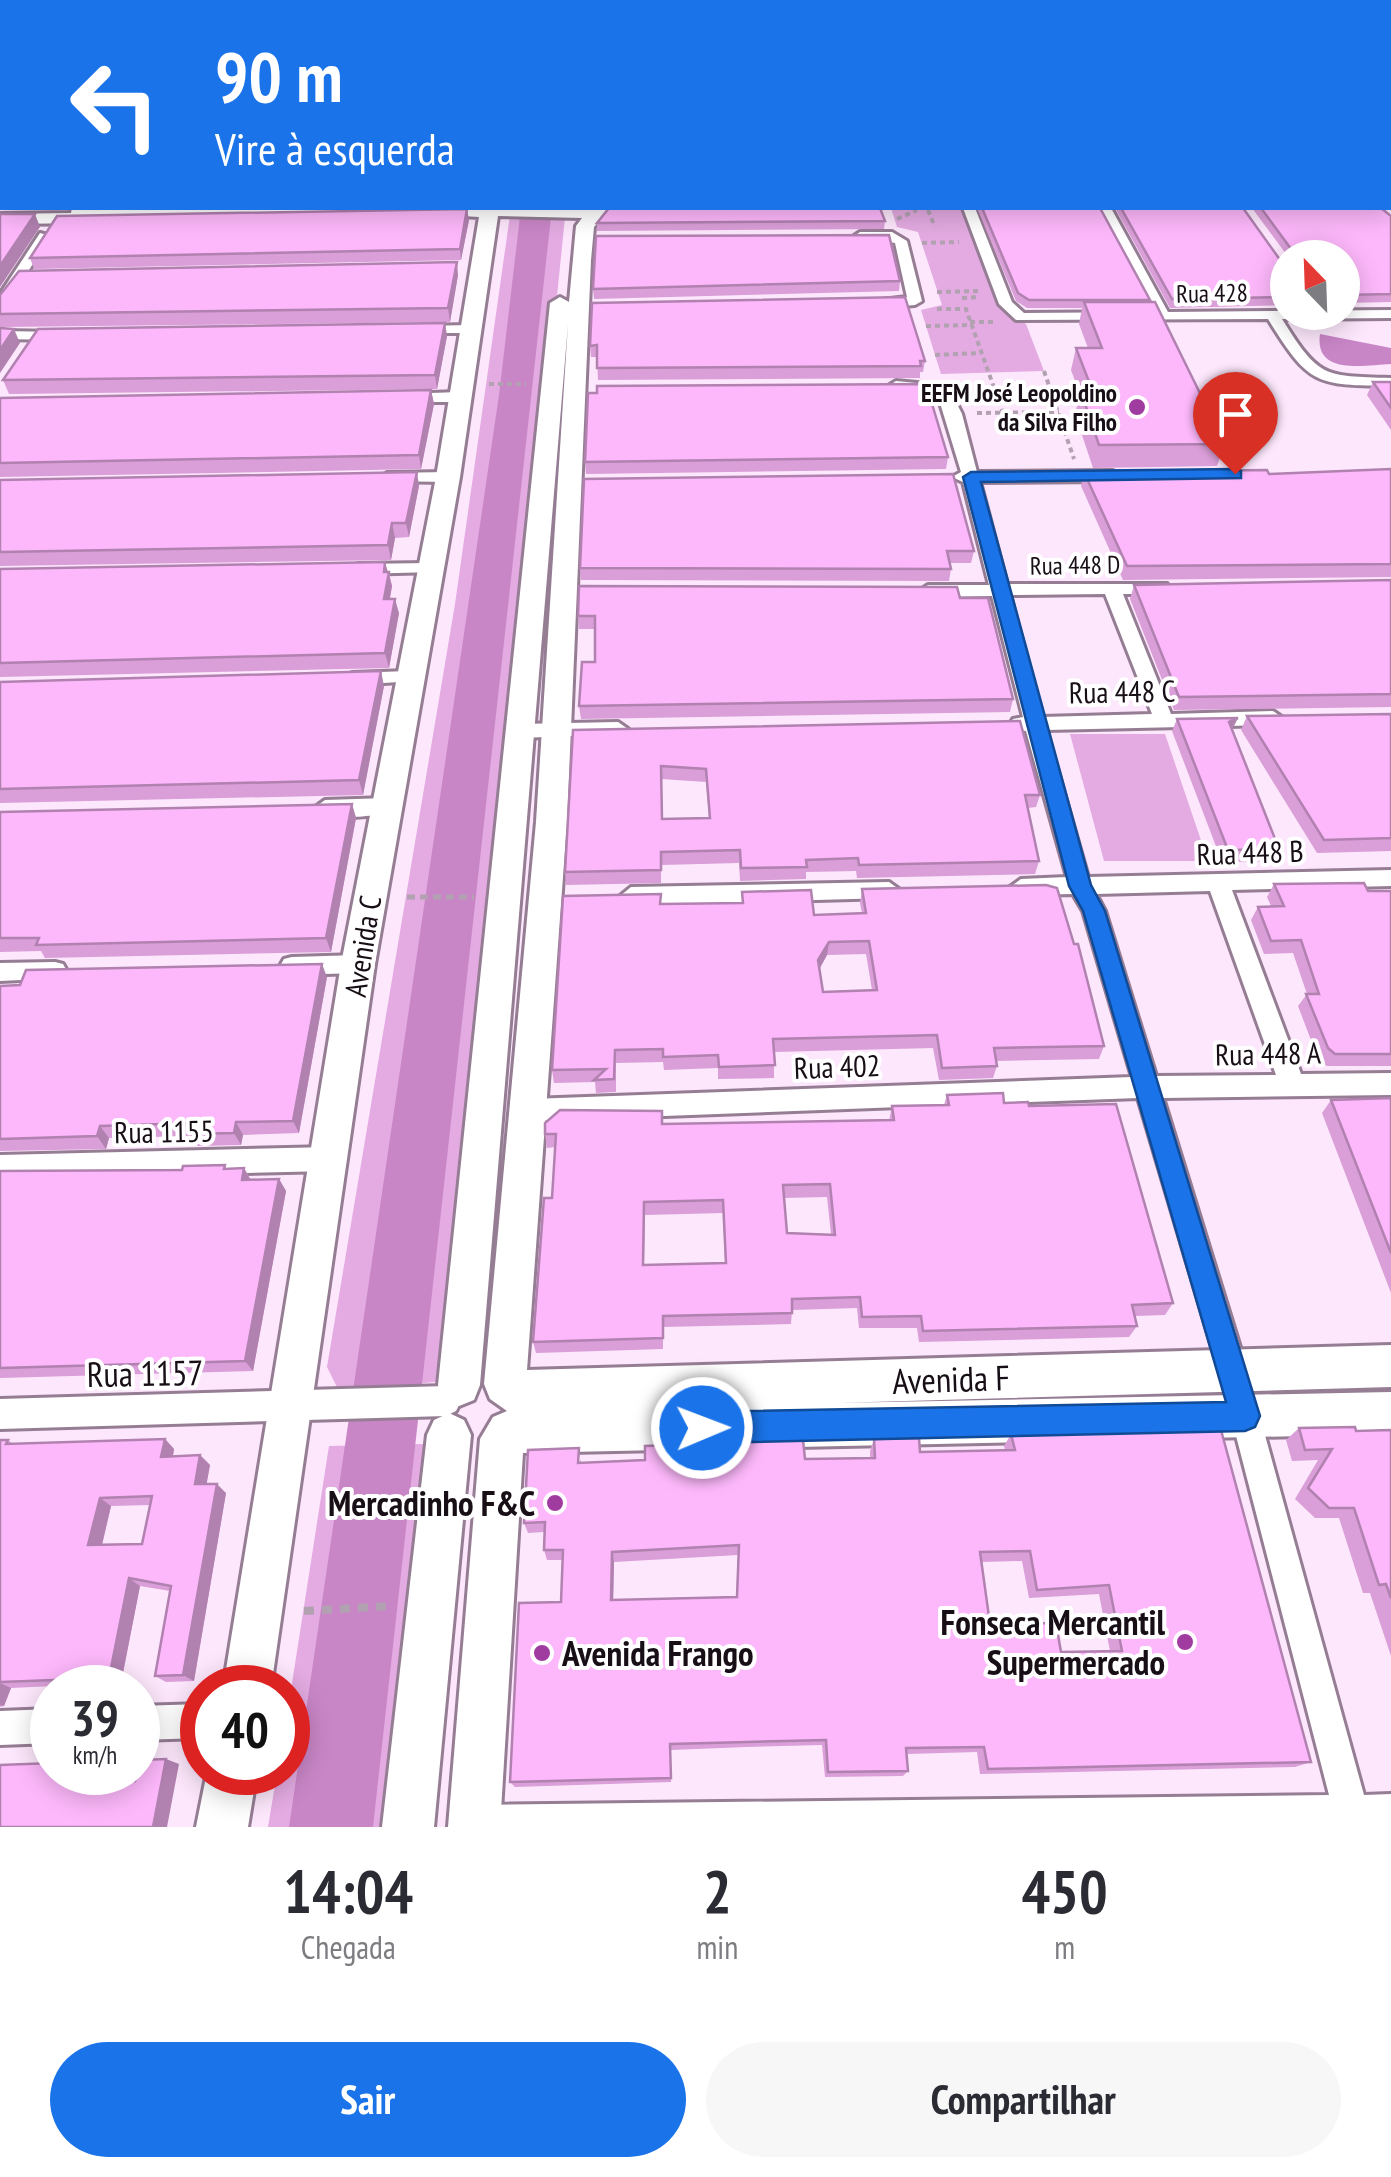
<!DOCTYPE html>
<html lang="pt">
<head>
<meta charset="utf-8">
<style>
	:root { --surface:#fff; --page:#f7f7f7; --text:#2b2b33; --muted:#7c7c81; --accent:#1a73e8 }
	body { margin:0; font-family:"PT Sans Narrow",sans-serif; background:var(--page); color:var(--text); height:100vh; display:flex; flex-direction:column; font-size:38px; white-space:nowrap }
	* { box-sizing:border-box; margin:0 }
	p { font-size:32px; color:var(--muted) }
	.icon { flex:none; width:55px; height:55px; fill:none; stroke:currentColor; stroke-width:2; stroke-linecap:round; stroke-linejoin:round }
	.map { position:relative; height:1827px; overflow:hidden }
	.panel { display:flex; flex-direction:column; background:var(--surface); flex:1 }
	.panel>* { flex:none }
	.hud { position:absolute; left:0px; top:0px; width:1392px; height:210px; box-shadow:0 5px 25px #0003; background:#1a73e8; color:#fff; overflow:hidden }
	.needle { width:65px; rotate:337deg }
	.fabs { position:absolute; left:1270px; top:240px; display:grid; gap:20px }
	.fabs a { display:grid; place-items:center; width:90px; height:90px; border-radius:50%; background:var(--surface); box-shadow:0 5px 25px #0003; font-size:50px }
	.speed { position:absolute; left:30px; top:1665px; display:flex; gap:20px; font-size:50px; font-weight:700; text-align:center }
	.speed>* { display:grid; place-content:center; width:130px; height:130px; border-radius:50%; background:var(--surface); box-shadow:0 5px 25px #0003; line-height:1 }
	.speed small { font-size:25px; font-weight:400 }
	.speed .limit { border:15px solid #d22; background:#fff; color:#111 }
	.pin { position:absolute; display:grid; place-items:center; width:85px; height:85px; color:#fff; margin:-102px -42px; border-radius:50% 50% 50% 0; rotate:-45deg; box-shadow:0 0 10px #0007 }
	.pin .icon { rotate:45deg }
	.me { position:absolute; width:110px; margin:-55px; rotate:89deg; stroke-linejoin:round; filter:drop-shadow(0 0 8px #0008) }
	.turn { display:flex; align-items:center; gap:35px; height:210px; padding:0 50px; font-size:45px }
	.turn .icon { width:130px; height:130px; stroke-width:2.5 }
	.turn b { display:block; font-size:70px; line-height:85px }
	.eta { display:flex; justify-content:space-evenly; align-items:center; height:170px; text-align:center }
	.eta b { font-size:60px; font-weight:800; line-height:70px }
	.cta { display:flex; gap:20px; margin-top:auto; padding:20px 50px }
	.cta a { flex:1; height:115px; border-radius:60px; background:var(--accent); color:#fff; font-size:40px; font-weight:800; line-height:115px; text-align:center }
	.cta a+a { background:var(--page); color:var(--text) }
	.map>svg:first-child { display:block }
	.green { fill:#e3abe1 }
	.water { fill:#c986c7 }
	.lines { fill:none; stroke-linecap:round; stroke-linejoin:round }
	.street-casing { stroke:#957d94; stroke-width:6 }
	.secondary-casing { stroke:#957d94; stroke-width:6 }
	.path-far2 { stroke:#b2a1b1; stroke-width:4; stroke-dasharray:5 4; stroke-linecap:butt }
	.path-far1 { stroke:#b2a1b1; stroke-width:5; stroke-dasharray:8 5; stroke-linecap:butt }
	.path { stroke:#b2a1b1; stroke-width:8; stroke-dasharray:10 8; stroke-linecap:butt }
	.street { fill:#fff; fill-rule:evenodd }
	.secondary { fill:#fff; fill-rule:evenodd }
	.wall { fill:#da9ed8; fill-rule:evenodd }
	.shaded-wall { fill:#b181b0 }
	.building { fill:#fdb8fb; stroke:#b181b0; stroke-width:2.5; fill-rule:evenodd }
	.route { fill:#1a73e8; stroke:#114b97; stroke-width:2.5 }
	.poi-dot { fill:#a03ba0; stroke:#fff; stroke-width:4 }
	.labels { text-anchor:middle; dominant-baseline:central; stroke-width:8; stroke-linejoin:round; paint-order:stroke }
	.far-street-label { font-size:25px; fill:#170e16; stroke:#fff }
	.far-poi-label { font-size:25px; font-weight:bold; fill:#170e16; stroke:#fff; text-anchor:end }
	.street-label { font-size:30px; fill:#170e16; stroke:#fff }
	.near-street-label { font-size:35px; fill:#170e16; stroke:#fff }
	.near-poi-label { font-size:35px; font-weight:bold; fill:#170e16; stroke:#fff; text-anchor:end }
</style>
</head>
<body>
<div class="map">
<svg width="1391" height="1827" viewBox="0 0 1391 1827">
	<rect width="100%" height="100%" fill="#fde7fc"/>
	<path class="green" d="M891,208H966C979,246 988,305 1026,324L1044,371L941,374L921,310L942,305L918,232L897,227Z
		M510,215L565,217L448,1374L435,1382L339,1391L327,1367L455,604Z
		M1070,734H1165L1208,861H1104Z
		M425,1444L455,1450L423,1827H268L277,1773L288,1772V1709L329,1446Z"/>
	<path class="water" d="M521,208H552L373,1827H289L499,395Z
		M1320,334L1391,348V364C1365,365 1314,376 1320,334Z"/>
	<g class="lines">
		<g class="street-casing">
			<path id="street" d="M717,0H727V2H718Z
				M963,208H975L1012,302L1024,313L1154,312L1099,208H1111L1168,312L1391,310V318L1282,319C1319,378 1323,376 1391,378V386C1315,385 1309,385 1268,319L1016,320L999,304Z
				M892,232L907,241L922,301L915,305L878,308L873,307V301L907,297L895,243L854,236L860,232Z
				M40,233L51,236L5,307L0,308V294Z
				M418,326L471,325L478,329L471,333H413V327Z
				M0,331L61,332L68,336L61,340L0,339Z
				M896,381L948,386L962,414L977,472L1113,471L1121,476L1113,481L980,482L1007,584H1167L1170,588L1161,594H1123L1171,714L1273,711L1283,718L1273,725L1046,730L1088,877L1391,870V886L1232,890L1301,1074L1391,1073V1095L1163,1098L1247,1370L1364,1795L1391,1794V1827H459L457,1823L462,1810L475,1805L1329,1795L1219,1370L1138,1098L531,1121L522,1118L518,1110L522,1102L531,1099L1132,1077L1083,911L1073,894L1021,895L1010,887L1021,879L1067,877L1026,731L1013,729L1010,724L1013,719L1023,717L992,596L928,597L919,591L928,585H989L963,482L952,477L961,472L937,393L891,389L888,386ZM1105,594L1152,714L1042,717L1010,595ZM1210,891L1276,1075L1156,1076L1105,911L1096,894Z
				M402,394L459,392L467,397L459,402H397L394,399Z
				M387,473L448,472L456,477L448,482L381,481L379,478Z
				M429,563L435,564V572L358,574L349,569L358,564Z
				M408,671L415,673V681L352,685L342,679L352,673Z
				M618,722L628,729L625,734L519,738L509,731L519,724Z
				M387,798L397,806C385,819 327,821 314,808L325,800Z
				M889,882L900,890L889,898L631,905L620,896L631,887Z
				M358,955L366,957L370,964L366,971L358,973L292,975L284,973L280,966L284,959L292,957Z
				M55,962L63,964L67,971L63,978L0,981V963Z
				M330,1147L339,1151L343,1159L339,1167L330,1171L0,1179V1155Z
				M446,1386L456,1391L461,1401L456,1411L446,1416L0,1429V1399Z
				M202,1704V1738L138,1740V1706Z
				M52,1709V1743L0,1745V1711Z"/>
		</g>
		<g class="secondary-casing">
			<path id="secondary" d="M72,208H424L415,213L107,216L99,223L0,224V214L71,213Z
				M464,208H611L594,227L591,260L567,822L527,1370L1391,1345V1387L836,1403L1391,1392V1434L523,1453L500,1827H448L480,1439L493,1417L507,1411L490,1399L484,1384L536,822L568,324L480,1385L474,1400L459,1406L444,1400L438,1385L550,303L560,297L569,302L576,226L582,218L498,216L460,477L375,964L271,1688H223L341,964L436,477L479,217L462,216L459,212Z
				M449,1413L464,1420L471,1435L434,1827H382L427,1435L434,1420Z
				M207,1772H257L248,1827H196Z"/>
		</g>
		<path class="path-far2" d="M916,208H939
			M928,210L935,227
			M897,219L917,210
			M922,243L959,242
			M937,292L979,291
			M962,298L979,297
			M937,309H966L1003,413
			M970,322H997
			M926,326L971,325
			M935,355L981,353
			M1044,371L1074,459
			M489,384H526
			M977,413L1059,412"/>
		<path class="path-far1" d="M407,897H474"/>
		<path class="path" d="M304,1611L391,1606"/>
		<use href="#street" class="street"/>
		<use href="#secondary" class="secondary"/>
	</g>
	<path class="wall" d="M0,169H2V208H171L0,210Z
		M977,208H1100L1225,444L1217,466L1093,468L1075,414L1080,394L1071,370L1076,348H1088L1079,324L1082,308H1027L1016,301Z
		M1115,208H1243L1288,271V305L1170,308Z
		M1252,208H1381L1391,216V302L1342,303V258H1289Z
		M469,220L461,260L34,269L30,258Z
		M885,221L884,229L597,231V223Z
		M458,275L450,322L0,327V295Z
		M900,281L899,291L594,299L593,289Z
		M447,336L437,389L9,394L3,380Z
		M590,346L925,361L923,372H920V378L598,380L597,357H591Z
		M1373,382H1391V430L1367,395Z
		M431,390L434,404L421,469L0,477V398Z
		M948,457L946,469L586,474L585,462Z
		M1391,469V577L1123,580L1081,486L1084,472L1269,474Z
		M584,479L974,551L971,563H950L951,569L949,581L581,580L580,568Z
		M0,480L419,486L409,537L395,538L391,560L0,566Z
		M0,569L389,572L392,586L390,599L399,613L389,668L0,677Z
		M1391,580V707L1174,710L1130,599L1134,585Z
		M960,598L1013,699L1010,712L581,719L579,706L595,662V629H579L578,616Z
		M0,682L384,686L363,795L0,803Z
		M1391,714V851L1317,853L1241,730L1247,716Z
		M1177,719L1279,849L1273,861L1222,862L1172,731Z
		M573,730L1040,795L1036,807L1028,808L1039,861L1035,874L857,878L856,871L806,872V879L740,881L739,863L661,865V883L566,885L565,872ZM661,779L706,782L709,818L662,819Z
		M352,804L356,818L331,952L45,958L41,951L0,952V812Z
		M1274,884L1368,891H1391V1066H1327L1319,1061L1298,1006L1307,994L1293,953L1264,954L1251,920L1258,907L1271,906L1267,897Z
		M862,889L1104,1046L1099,1059L996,1061L997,1066L993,1078L939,1080L933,1048L774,1052V1078L718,1079V1068L664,1070L663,1062L616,1063V1092L596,1093L595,1082L554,1083L552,1070L660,904L742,903V892L814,915L862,913L860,903ZM866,954L872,990L823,992L820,968L827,955Z
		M327,977L299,1133L243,1135L241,1145L198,1146L192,1136L109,1138L106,1149L0,1151V986Z
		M947,1095L1029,1106L1173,1303L1165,1315L1135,1316L1137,1326L1129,1337L919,1342L917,1328H859L857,1308L792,1310L791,1324L663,1327V1349L536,1353L533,1342L552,1198L555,1147L547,1148L545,1134L663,1124L889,1121L892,1106L944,1105ZM827,1197L831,1234L787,1233L784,1198ZM723,1213L725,1263L644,1265L645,1215Z
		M1391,1098V1293L1322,1113L1331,1100Z
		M244,1168L251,1180L279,1179L286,1191L253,1371L0,1378V1171Z
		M1299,1428L1356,1431L1391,1430V1656L1370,1593H1363L1339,1518H1315L1295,1499L1318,1460L1292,1461L1286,1440Z
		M1011,1434L1311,1762L1295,1767L980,1774L977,1752L907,1754L908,1771L903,1776L825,1777L822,1745L746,1747L671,1750V1782L515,1787L510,1782L561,1602L563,1560H547L544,1550V1532L528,1533L524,1523L581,1460V1463L870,1458V1451L874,1439L920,1452L1005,1450L1004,1446ZM738,1555L736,1597L613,1600L614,1562ZM1022,1561L1029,1598L1099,1594L1110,1651L1061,1652L990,1624L981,1562Z
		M165,1439L174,1449L173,1457L200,1455L210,1465L206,1484L226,1493L194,1681L166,1682L155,1676L170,1591L140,1586L121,1683L11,1688L4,1706L0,1707V1440H8L13,1444ZM150,1505L142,1544L102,1545L111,1506Z"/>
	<path class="shaded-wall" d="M2,136V153L0,156V139Z
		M467,209L469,220L461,260L460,249Z
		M35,214L40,227L0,287V266Z
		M457,262L458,275L450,322L448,308Z
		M445,323L447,336L437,389L435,375Z
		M14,329L20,343L0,373V350Z
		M431,390L434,404L421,469L419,455Z
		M417,472L419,486L409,537L406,523Z
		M392,523L395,538L391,560L388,545Z
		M385,562L392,586L387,613L384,599V572Z
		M395,599L399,613L389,668L385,653Z
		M381,671L384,686L363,795L359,780Z
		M1238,718L1232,730L1229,722Z
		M352,804L356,818L331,952L326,938Z
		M829,942L827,955L817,973L818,960Z
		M322,964L327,977L299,1133L293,1121Z
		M236,1122L243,1135L241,1145L234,1133Z
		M100,1126L109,1138L106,1149L97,1136Z
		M244,1168L251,1181L242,1180Z
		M279,1179L286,1191L253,1371L245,1361Z
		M165,1439L174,1449L171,1467L161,1457Z
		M200,1455L210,1465L205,1493L195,1484Z
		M217,1484L226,1493L194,1681L183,1675Z
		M100,1498L111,1506L100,1553L88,1545Z
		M612,1552L614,1562L613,1609L611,1600Z
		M129,1578L140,1586L121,1683L109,1678Z
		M0,1683L11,1688L4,1706L0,1705Z
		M166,1759L179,1764L167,1827H153Z
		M88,1772H103L100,1787L86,1783Z"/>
	<path class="building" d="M0,0H68L66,2H2V136L0,139Z
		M731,0H1391V42L1390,2H731Z
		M1390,52L1391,53L1390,164Z
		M0,169H2V197H0Z
		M609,208H880L885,221L597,223Z
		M982,208H1100L1150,300H1029L1018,293Z
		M1121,208H1243L1288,271V297L1172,299Z
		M1261,208H1381L1391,216V294L1342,295V258H1294V253Z
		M467,209L460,249L30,258L57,216Z
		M0,214H35L0,266Z
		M889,235L900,281L593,289L596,236Z
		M457,262L448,308L0,314V295L19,271Z
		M905,297L925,361H920L921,366L597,368V345L590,346L592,303Z
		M1084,302H1155L1225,444L1099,445L1081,392H1093L1076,348H1102Z
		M445,323L435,375L3,380L38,329Z
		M0,328L14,329L0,350Z
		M1373,382H1391V408Z
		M926,384L948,457L585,462L588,393H597V386Z
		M431,390L419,455L0,463V398Z
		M1391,469V564L1127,566L1084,472L1267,470L1269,474Z
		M417,472L406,523H392L388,545L0,552V480Z
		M953,474L974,551H947L951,569L580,568L584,479Z
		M385,562L384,572H389L384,599H395L385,653L0,663V569Z
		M1391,580V694L1179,697L1134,585Z
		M579,586L957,587L960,598H988L1013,699L579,706L582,662H595V616H578Z
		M381,671L359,780L0,789V682Z
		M1391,714V838L1324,840L1247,716Z
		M1238,718L1229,722L1279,849L1228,850L1177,719Z
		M1020,721L1040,795H1025L1039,861L859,865L858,858L806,860L807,867L741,868L740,850L661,852V870L565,872L573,730ZM661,766L706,769L710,818L662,819Z
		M352,804L326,938L36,945L39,938H0V812Z
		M1364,883L1368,891H1391V1054H1335L1328,1048L1306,994H1319L1301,940L1271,941L1258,907L1284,906L1274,884Z
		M1046,885L1057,888L1074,944H1078L1104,1046L994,1048L997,1066L942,1068L937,1035L773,1039L775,1065L719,1067L718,1055L663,1057V1049L615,1050L614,1079L594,1080L606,1069L552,1070L563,896L661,894L660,904L743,903L742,892L811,890L814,915L866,913L862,889ZM869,941L877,990L823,992L818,960L829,942Z
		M322,964L293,1121L236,1122L234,1133L191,1134L193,1123L100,1126L97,1136L0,1139V986L20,985L26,970Z
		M1003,1093L1004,1103L1028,1102L1029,1106L1116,1104L1173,1303L1132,1305L1137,1326L923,1331L921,1316L862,1317L860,1297L792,1299V1313L663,1316V1338L533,1342L544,1198H552L556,1134H545V1123L560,1110L662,1111V1124L894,1120L892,1106L949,1105L947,1095ZM830,1184L835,1235L787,1233L783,1185ZM723,1200L726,1263L643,1265L644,1202Z
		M1391,1098V1253L1331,1100Z
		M225,1165L224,1169L244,1168L242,1180L279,1179L245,1361L0,1368V1171L182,1170L183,1166Z
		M1355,1427L1356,1431L1391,1430V1598L1386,1584L1379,1585L1354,1508H1329L1308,1488L1332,1449L1305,1450L1299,1428Z
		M1221,1430L1311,1762L988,1769L984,1747L906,1748L908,1771L828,1772L826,1740L747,1742L670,1744L671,1778L510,1782L519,1603L561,1602L563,1550H544L545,1522L524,1523L528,1450L579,1448L578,1463L645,1460V1446L803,1440L805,1459L875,1458L874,1439L919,1438L920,1452L1015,1450L1011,1434ZM739,1545L737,1597L611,1600L612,1552ZM1030,1551L1037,1590L1109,1585L1122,1651L1061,1652L1056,1623L990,1624L980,1552Z
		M165,1439L161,1457L200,1455L195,1484H217L183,1675L155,1676L171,1586L129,1578L109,1678L0,1682V1440H8L6,1444ZM152,1496L142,1544L88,1545L100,1498Z
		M166,1759L153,1827H0V1765L52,1763V1772H88L86,1783L135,1781L139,1760Z"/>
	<path class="route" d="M1235,469L1241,471V478L981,482L1091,885L1105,911L1260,1416L1255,1427L1245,1431L702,1443L691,1438L687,1428L691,1417L702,1412L1226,1402L1083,911L1069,886L963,477L971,472Z"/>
	<g class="poi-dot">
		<circle cx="1137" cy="407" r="10"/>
		<circle cx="555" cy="1503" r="10"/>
		<circle cx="1185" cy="1642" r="10"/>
		<circle cx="542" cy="1653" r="10"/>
	</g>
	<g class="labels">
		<g class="far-street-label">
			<text transform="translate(1212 293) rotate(-1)">Rua 428</text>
			<text transform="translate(1075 565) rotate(-1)">Rua 448 D</text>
		</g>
		<g class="far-poi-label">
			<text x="1117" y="393">EEFM José Leopoldino<tspan x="1117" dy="29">da Silva Filho</tspan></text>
		</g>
		<g class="street-label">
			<text transform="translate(1122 691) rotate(-1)">Rua 448 C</text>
			<text transform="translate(1250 852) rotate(-2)">Rua 448 B</text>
			<text transform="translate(362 946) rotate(-81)">Avenida C</text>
			<text transform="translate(1268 1053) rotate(-1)">Rua 448 A</text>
			<text transform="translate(837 1066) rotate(-2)">Rua 402</text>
			<text transform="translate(164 1131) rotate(-1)">Rua 1155</text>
		</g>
		<g class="near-street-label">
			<text transform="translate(145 1373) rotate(-1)">Rua 1157</text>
			<text transform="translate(951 1379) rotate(-2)">Avenida F</text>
		</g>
		<g class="near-poi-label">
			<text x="535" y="1503">Mercadinho F&amp;C</text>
			<text x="1165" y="1622">Fonseca Mercantil<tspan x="1165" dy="40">Supermercado</tspan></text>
			<text x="562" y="1653" text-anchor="start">Avenida Frango</text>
		</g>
	</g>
</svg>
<div class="fabs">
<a><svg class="needle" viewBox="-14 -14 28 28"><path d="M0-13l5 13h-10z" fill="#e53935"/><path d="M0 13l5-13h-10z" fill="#7c7c81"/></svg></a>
</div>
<div class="speed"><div>39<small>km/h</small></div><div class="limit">40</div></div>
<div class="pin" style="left:1235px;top:474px;background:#d93025"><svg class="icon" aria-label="arrive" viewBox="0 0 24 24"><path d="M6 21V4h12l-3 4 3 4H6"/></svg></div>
<svg class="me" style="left:702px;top:1428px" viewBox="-20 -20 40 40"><circle r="17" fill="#1a73e8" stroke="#fff" stroke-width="3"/><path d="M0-11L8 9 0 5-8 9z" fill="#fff"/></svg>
<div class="hud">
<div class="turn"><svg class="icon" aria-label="left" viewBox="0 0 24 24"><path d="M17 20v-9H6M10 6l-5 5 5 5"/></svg><div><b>90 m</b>Vire à esquerda</div></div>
</div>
</div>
<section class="panel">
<div class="eta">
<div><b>14:04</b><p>Chegada</p></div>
<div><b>2</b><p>min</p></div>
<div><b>450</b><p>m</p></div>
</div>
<div class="cta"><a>Sair</a><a>Compartilhar</a></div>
</section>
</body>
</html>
